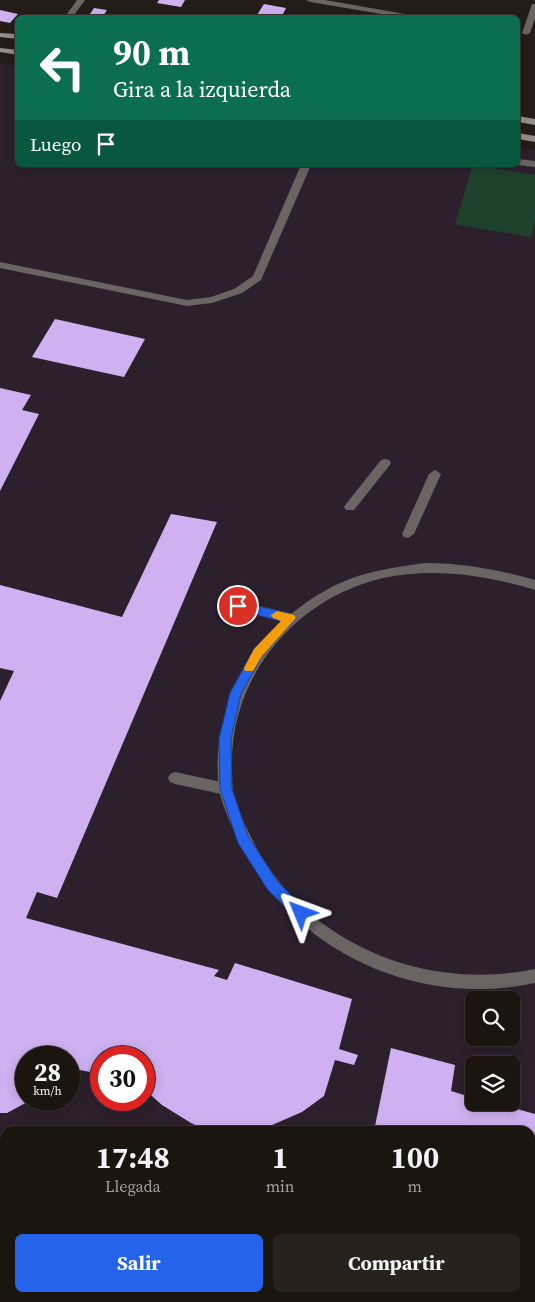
<!DOCTYPE html>
<html lang="es">
<head>
<meta charset="utf-8">
<style>
	:root { --surface:#1b1510; --page:#28221e; --text:#f1f3f6; --muted:#a09f9f; --line:#393430; --accent:#2563eb }
	body { margin:0; font-family:"Source Serif 4",serif; background:var(--page); color:var(--text); height:100vh; display:flex; flex-direction:column; font-size:19px; white-space:nowrap }
	* { box-sizing:border-box; margin:0 }
	p { font-size:16px; color:var(--muted) }
	.icon { flex:none; width:28px; height:28px; fill:none; stroke:currentColor; stroke-width:2; stroke-linecap:round; stroke-linejoin:round }
	.map { position:relative; flex:1; overflow:hidden }
	.details { position:absolute; left:0px; top:1126px; width:535px; height:176px; display:flex; flex-direction:column; background:var(--surface); border-radius:15px 15px 0 0; box-shadow:0 2px 12px #0003,0 0 0 1px var(--line) }
	.details>* { flex:none }
	.top-card { position:absolute; left:15px; top:15px; width:505px; height:152px; border-radius:8px; box-shadow:0 2px 12px #0003,0 0 0 1px var(--line); background:#0b6e4f; color:#fff; overflow:hidden }
	.buttons { position:absolute; left:465px; top:991px; display:grid; gap:10px }
	.buttons a { display:grid; place-items:center; width:55px; height:55px; border-radius:8px; background:var(--surface); box-shadow:0 2px 12px #0003,0 0 0 1px var(--line); font-size:25px }
	.speed { position:absolute; left:15px; top:1046px; display:flex; gap:10px; font-size:25px; font-weight:700; text-align:center }
	.speed>* { display:grid; place-content:center; width:65px; height:65px; border-radius:50%; background:var(--surface); box-shadow:0 2px 12px #0003,0 0 0 1px var(--line); line-height:1 }
	.speed small { font-size:12px; font-weight:400 }
	.speed .limit { border:8px solid #d22; background:#fff; color:#111 }
	.pin { position:absolute; display:grid; place-items:center; width:42px; height:42px; color:#fff; margin:-21px; border:2px solid #fff; border-radius:50%; box-shadow:0 1px 5px #0007 }
	.me { position:absolute; width:55px; margin:-28px; rotate:314deg; stroke-linejoin:round; filter:drop-shadow(0 0 4px #0008) }
	.turn { display:flex; align-items:center; gap:18px; height:105px; padding:0 15px; font-size:22px }
	.turn .icon { width:65px; height:65px; stroke-width:2.5 }
	.turn b { display:block; font-size:35px; line-height:42px }
	.then { display:flex; align-items:center; height:48px; padding:0 15px; background:#0003; gap:10px; font-size:19px }
	.eta { display:flex; justify-content:space-evenly; align-items:center; height:85px; text-align:center }
	.eta b { font-size:30px; font-weight:700; line-height:35px }
	.primary-button { display:flex; gap:10px; margin-top:auto; padding:10px 15px }
	.primary-button a { flex:1; height:58px; border-radius:8px; background:var(--accent); color:#fff; font-size:20px; font-weight:700; line-height:58px; text-align:center }
	.primary-button a+a { background:var(--page); color:var(--text) }
	.map>svg:first-child { display:block }
	.medical { fill:#2c202d; fill-rule:evenodd }
	.green { fill:#1e422c }
	.building { fill:#cfb1f1 }
	.lines { fill:none; stroke-linecap:round; stroke-linejoin:round }
	.lane { fill:#6a6562; fill-rule:evenodd }
	.street { fill:#6a6562; fill-rule:evenodd }
	.secondary { fill:#958e88; fill-rule:evenodd }
	.route { fill:#2563eb; stroke:#184099 }
	.slow { fill:#f59e0b }
</style>
</head>
<body>
<div class="map">
<svg width="535" height="1302" viewBox="0 0 535 1302">
	<rect width="100%" height="100%" fill="#241c16"/>
	<path class="medical" d="M0,63L17,66L18,165H518V148L535,150V1302H0ZM474,1000H511V1038H474ZM26,1058H69V1100H26ZM101,1058H144V1100H101ZM474,1065H511V1102H474ZM5,1131H530V1298H5Z"/>
	<path class="green" d="M473,165L535,175V221L531,237L455,224Z"/>
	<path class="building" d="M159,0H185L181,7L157,3Z
		M264,4L286,8L281,18H255Z
		M94,8L107,10L103,16L90,14Z
		M0,10L18,14L10,23L0,21Z
		M55,319L145,339L124,377L32,357Z
		M0,388L31,395L22,410L39,414L0,491Z
		M171,514L217,522L57,898L37,892L26,918L219,970L214,976L227,980L235,963L352,999L339,1049L358,1055L354,1065L335,1060L324,1096L302,1112L272,1125L208,1131L191,1123L162,1105L144,1089V1058H101V1074L69,1068V1058H26V1100H31L7,1113H0V701L14,671L0,668V585L122,617Z
		M391,1048L455,1065L451,1091L474,1098V1102H492L535,1114V1222L530,1221V1131H374Z
		M173,1298H265L264,1302H172Z
		M339,1298H413V1302H338Z"/>
	<g class="lines">
		<path class="lane" d="M518,159L535,161V167L518,165Z
			M301,165H311L261,280L242,293L212,303L187,306L0,268V262L187,300L211,297L234,289L253,276Z
			M385,459L389,460L391,463L389,466L354,510H346L344,507L346,504L381,460Z
			M435,470L441,474L414,534L408,538L404,537L402,534L429,474Z
			M238,601L290,613L294,615L296,618L294,621L290,623L234,609L232,606L234,603Z
			M175,772L226,783L231,785L233,789L231,793L226,795L175,784L170,782L168,778L170,774Z
			M0,1169L5,1171V1187L0,1185Z
			M95,1298H112L114,1302H96Z
			M124,1298H140V1302H122Z"/>
		<path class="street" d="M77,0H85L72,18H64Z
			M306,0H325L428,18H405L310,2Z
			M532,4H535V18L530,33L526,35L522,33Z
			M426,563C464,563 499,570 535,580V590C486,575 434,567 383,578C296,598 230,676 232,766C232,774 232,783 233,791C237,809 247,829 255,845C308,945 427,992 535,969V983C421,1008 297,954 243,849C235,833 222,807 219,789C208,702 260,621 338,584C365,571 396,567 426,563Z"/>
		<path class="secondary" d="M0,33L18,34V39L0,37Z
			M0,48L18,50V55L0,52Z
			M518,116L535,119V125L518,122Z
			M518,133L535,136V142L518,139Z"/>
	</g>
	<path class="route" d="M238,601L290,614L296,618L262,656L241,694L231,739L232,789L248,836L277,881L305,909L307,913L305,917L301,919L296,917L268,890L238,843L220,789L219,739L230,693L254,649L281,621L234,609L232,606L234,603Z"/>
	<path class="slow" d="M277,611L294,615L296,618L262,656L253,671H245L244,668L254,649L281,621L273,618L271,615Z"/>
</svg>
<div class="buttons">
<a><svg class="icon" aria-label="search" viewBox="0 0 24 24"><circle cx="10" cy="10" r="6"/><path d="M15 15l6 6"/></svg></a>
<a><svg class="icon" aria-label="layers" viewBox="0 0 24 24"><path d="M12 4l9 5-9 5-9-5zM3 14l9 5 9-5"/></svg></a>
</div>
<div class="speed"><div>28<small>km/h</small></div><div class="limit">30</div></div>
<div class="pin" style="left:238px;top:606px;background:#d93025"><svg class="icon" aria-label="arrive" viewBox="0 0 24 24"><path d="M6 21V4h12l-3 4 3 4H6"/></svg></div>
<svg class="me" style="left:301px;top:913px" viewBox="-20 -20 40 40"><path d="M0-17L14 15 0 8-14 15z" fill="#2563eb" stroke="#fff" stroke-width="4"/></svg>
<div class="top-card">
<div class="turn"><svg class="icon" aria-label="left" viewBox="0 0 24 24"><path d="M17 20v-9H6M10 6l-5 5 5 5"/></svg><div><b>90 m</b>Gira a la izquierda</div></div>
<div class="then">Luego<svg class="icon" aria-label="arrive" viewBox="0 0 24 24"><path d="M6 21V4h12l-3 4 3 4H6"/></svg></div>
</div>
<section class="details">
<div class="eta">
<div><b>17:48</b><p>Llegada</p></div>
<div><b>1</b><p>min</p></div>
<div><b>100</b><p>m</p></div>
</div>
<div class="primary-button"><a>Salir</a><a>Compartir</a></div>
</section>
</div>
</body>
</html>
